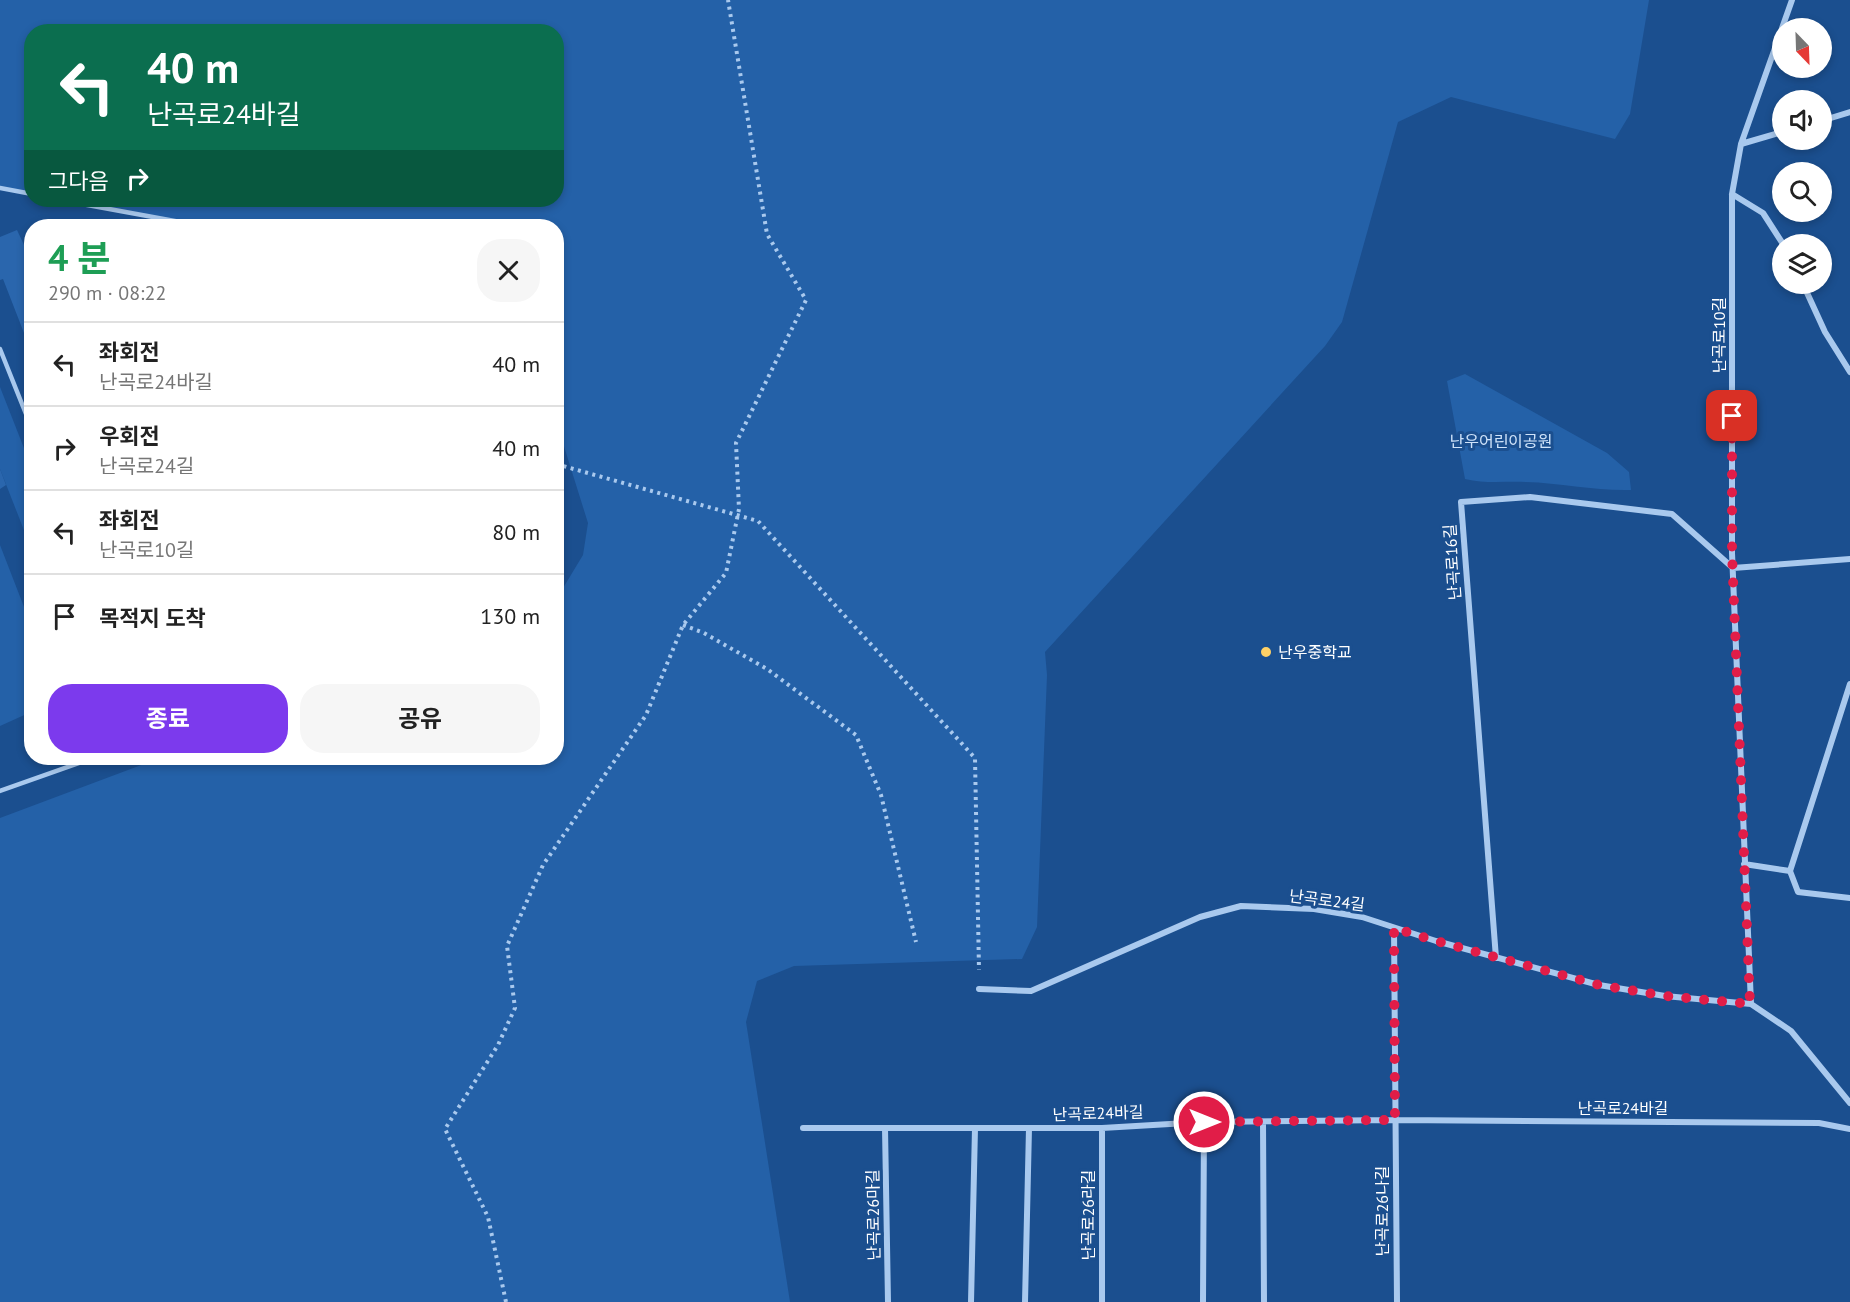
<!DOCTYPE html>
<html lang="ko">
<head>
<meta charset="utf-8">
<style>
	:root { --surface:#fff; --page:#f6f6f6; --text:#222; --muted:#767676; --line:#e0e0e0; --accent:#7c3aed }
	body { margin:0; font-family:"PT Sans","Noto Sans KR",sans-serif; background:var(--page); color:var(--text); height:100vh; display:flex; flex-direction:column; font-size:22px; white-space:nowrap }
	* { box-sizing:border-box; margin:0 }
	p { font-size:20px; color:var(--muted) }
	.icon { flex:none; width:33px; height:33px; fill:none; stroke:currentColor; stroke-width:2; stroke-linecap:round; stroke-linejoin:round }
	.map { position:relative; flex:1; overflow:hidden }
	.side { position:absolute; left:24px; top:219px; width:540px; height:546px; display:flex; flex-direction:column; background:var(--surface); border-radius:24px; box-shadow:0 3px 9px #0003 }
	.side>* { flex:none }
	.banner { position:absolute; left:24px; top:24px; width:540px; height:183px; border-radius:24px; box-shadow:0 3px 9px #0003; background:#0b6e4f; color:#fff; overflow:hidden }
	.needle { width:39px; rotate:157deg }
	.fabs { position:absolute; left:1772px; top:18px; display:grid; gap:12px }
	.fabs a { display:grid; place-items:center; width:60px; height:60px; border-radius:50%; background:var(--surface); box-shadow:0 3px 9px #0003; font-size:30px }
	.pin { position:absolute; display:grid; place-items:center; width:51px; height:51px; color:#fff; margin:-26px; border-radius:12px; box-shadow:0 3px 9px #0006 }
	.me { position:absolute; width:66px; margin:-33px; rotate:90deg; stroke-linejoin:round; filter:drop-shadow(0 0 4px #0008) }
	.turn { display:flex; align-items:center; gap:21px; height:126px; padding:0 24px; font-size:27px }
	.turn .icon { width:78px; height:78px; stroke-width:2.5 }
	.turn b { display:block; font-size:42px; line-height:51px }
	.then { display:flex; align-items:center; height:57px; padding:0 24px; background:#0003; gap:12px; font-size:22px }
	.round { display:grid; place-items:center; flex:none; width:63px; height:63px; border-radius:24px; background:var(--page) }
	.head { display:flex; align-items:center; justify-content:space-between; height:102px; padding:0 24px }
	h1 { font-size:36px; font-weight:700; line-height:45px; color:#1e9e55 }
	.cta { display:flex; gap:12px; margin-top:auto; padding:12px 24px }
	.cta a { flex:1; height:69px; border-radius:24px; background:var(--accent); color:#fff; font-size:24px; font-weight:700; line-height:69px; text-align:center }
	.cta a+a { background:var(--page); color:var(--text) }
	ul { padding:0; list-style:none }
	li { display:flex; align-items:center; gap:18px; height:84px; padding:0 24px; border-top:2px solid var(--line) }
	li div { flex:1 }
	li b { display:block; font-size:22px }
	li em { font-style:normal }
	.map>svg:first-child { display:block }
	.green { fill:#2461a8 }
	.building { fill:#2a66ad }
	.lines { fill:none; stroke-linecap:round; stroke-linejoin:round }
	.path { stroke:#a9c9ee; stroke-width:4; stroke-dasharray:3 4.5; stroke-linecap:butt }
	.service { stroke:#a9c9ee; stroke-width:4.5 }
	.minor { stroke:#a9c9ee; stroke-width:6 }
	.route { stroke:#e11d48; stroke-width:10; stroke-dasharray:0 18 }
	.poi-dot { fill:#ffd166; stroke:#1b4f8f; stroke-width:2 }
	.labels { text-anchor:middle; dominant-baseline:central; stroke-width:6; stroke-linejoin:round; paint-order:stroke }
	.street-label { font-size:16px; fill:#fff; stroke:#1b4f8f }
	.park-label { font-size:16px; fill:#cfe3fa; stroke:#1b4f8f }
	.poi-label { font-size:16px; fill:#fff; stroke:#1b4f8f; text-anchor:start }
</style>
</head>
<body>
<div class="map">
<svg width="1850" height="1302" viewBox="0 0 1850 1302">
	<rect width="100%" height="100%" fill="#1b4f8f"/>
	<path class="green" d="M0,0H1649L1630,114L1615,139L1451,97L1398,122L1342,322L1325,346L1045,652L1047,675L1037,927L1022,959L794,966L757,981L746,1022L790,1302H0V818L160,758H556L557,598L583,555L588,523L557,424L556,226H202L60,200H556V32H32L31,194L0,188Z
		M1465,374L1607,453L1629,472L1631,490C1596,491 1561,483 1526,482C1505,481 1486,484 1465,479L1447,381Z
		M0,387L31,466V548L0,469Z
		M0,545L31,625V712L0,726Z"/>
	<path class="building" d="M17,230L24,245L32,242L31,351L3,279L0,280V237Z
		M0,469L6,485L0,489Z"/>
	<g class="lines">
		<path class="path" d="M556,467L563,466L758,521L975,758L979,970
			M556,546L561,558L556,564
			M683,625L704,633L767,669L856,735L881,795L916,942
			M506,1302L488,1217L445,1129L498,1045L515,1008L507,946L543,865L646,715L683,625L726,573L739,509L736,443L806,300L767,234L728,0"/>
		<path class="service" d="M0,188L32,194
			M60,200L202,226
			M0,349L32,429
			M0,791L93,758"/>
		<path class="minor" d="M1821,121L1850,112
			M1741,144L1782,132
			M1732,194L1763,213L1783,244
			M1803,284L1825,332L1850,372
			M1850,684L1790,871L1798,892L1850,898
			M1744,864L1790,871
			M1394,928L1397,1302
			M1496,958L1461,502L1530,497L1672,514L1733,568L1850,559
			M979,989L1031,991L1200,917L1241,906L1314,909L1362,917L1436,941L1599,985L1665,996L1751,1004L1791,1031L1850,1103
			M1751,1004L1732,553V194L1741,144L1792,0
			M1263,1122L1264,1302
			M803,1128H1102L1204,1122L1395,1120L1819,1123L1850,1129
			M885,1128L888,1302
			M971,1302L975,1128
			M1025,1302L1029,1128
			M1102,1302V1128
			M1203,1302L1204,1122"/>
	</g>
	<g class="lines">
		<path class="route" d="M1204,1122L1395,1120L1394,928L1436,941L1599,985L1665,996L1750,1004L1732,553V416"/>
	</g>
	<circle class="poi-dot" cx="1266" cy="652" r="6"/>
	<g class="labels">
		<g class="street-label">
			<text transform="translate(1719 335) rotate(-90)">난곡로10길</text>
			<text transform="translate(1452 562) rotate(-94)">난곡로16길</text>
			<text transform="translate(1327 900) rotate(7)">난곡로24길</text>
			<text x="1623" y="1108">난곡로24바길</text>
			<text transform="translate(1098 1113) rotate(-2)">난곡로24바길</text>
			<text transform="translate(1382 1211) rotate(-90)">난곡로26나길</text>
			<text transform="translate(873 1215) rotate(-91)">난곡로26마길</text>
			<text transform="translate(1088 1215) rotate(-90)">난곡로26라길</text>
		</g>
		<g class="park-label">
			<text x="1501" y="441">난우어린이공원</text>
		</g>
		<g class="poi-label">
			<text x="1278" y="652">난우중학교</text>
		</g>
	</g>
</svg>
<div class="fabs">
<a><svg class="needle" viewBox="-14 -14 28 28"><path d="M0-13l5 13h-10z" fill="#e53935"/><path d="M0 13l5-13h-10z" fill="#767676"/></svg></a>
<a><svg class="icon" aria-label="sound" viewBox="0 0 24 24"><path d="M4 9h4l5-4v14l-5-4H4zM17 9q2 3 0 6"/></svg></a>
<a><svg class="icon" aria-label="search" viewBox="0 0 24 24"><circle cx="10" cy="10" r="6"/><path d="M15 15l6 6"/></svg></a>
<a><svg class="icon" aria-label="layers" viewBox="0 0 24 24"><path d="M12 4l9 5-9 5-9-5zM3 14l9 5 9-5"/></svg></a>
</div>
<div class="pin" style="left:1732px;top:416px;background:#d93025"><svg class="icon" aria-label="arrive" viewBox="0 0 24 24"><path d="M6 21V4h12l-3 4 3 4H6"/></svg></div>
<svg class="me" style="left:1204px;top:1122px" viewBox="-20 -20 40 40"><circle r="17" fill="#e11d48" stroke="#fff" stroke-width="3"/><path d="M0-11L8 9 0 5-8 9z" fill="#fff"/></svg>
<div class="banner">
<div class="turn"><svg class="icon" aria-label="left" viewBox="0 0 24 24"><path d="M17 20v-9H6M10 6l-5 5 5 5"/></svg><div><b>40 m</b>난곡로24바길</div></div>
<div class="then">그다음<svg class="icon" aria-label="right" viewBox="0 0 24 24"><path d="M7 20v-9h11M14 6l5 5-5 5"/></svg></div>
</div>
<section class="side">
<div class="head"><div><h1>4 분</h1><p>290 m · 08:22</p></div><a class="round"><svg class="icon" aria-label="close" viewBox="0 0 24 24"><path d="M6 6l12 12M18 6L6 18"/></svg></a></div>
<ul>
<li><svg class="icon" aria-label="left" viewBox="0 0 24 24"><path d="M17 20v-9H6M10 6l-5 5 5 5"/></svg><div><b>좌회전</b><p>난곡로24바길</p></div><em>40 m</em></li>
<li><svg class="icon" aria-label="right" viewBox="0 0 24 24"><path d="M7 20v-9h11M14 6l5 5-5 5"/></svg><div><b>우회전</b><p>난곡로24길</p></div><em>40 m</em></li>
<li><svg class="icon" aria-label="left" viewBox="0 0 24 24"><path d="M17 20v-9H6M10 6l-5 5 5 5"/></svg><div><b>좌회전</b><p>난곡로10길</p></div><em>80 m</em></li>
<li><svg class="icon" aria-label="arrive" viewBox="0 0 24 24"><path d="M6 21V4h12l-3 4 3 4H6"/></svg><div><b>목적지 도착</b></div><em>130 m</em></li>
</ul>
<div class="cta"><a>종료</a><a>공유</a></div>
</section>
</div>
</body>
</html>
